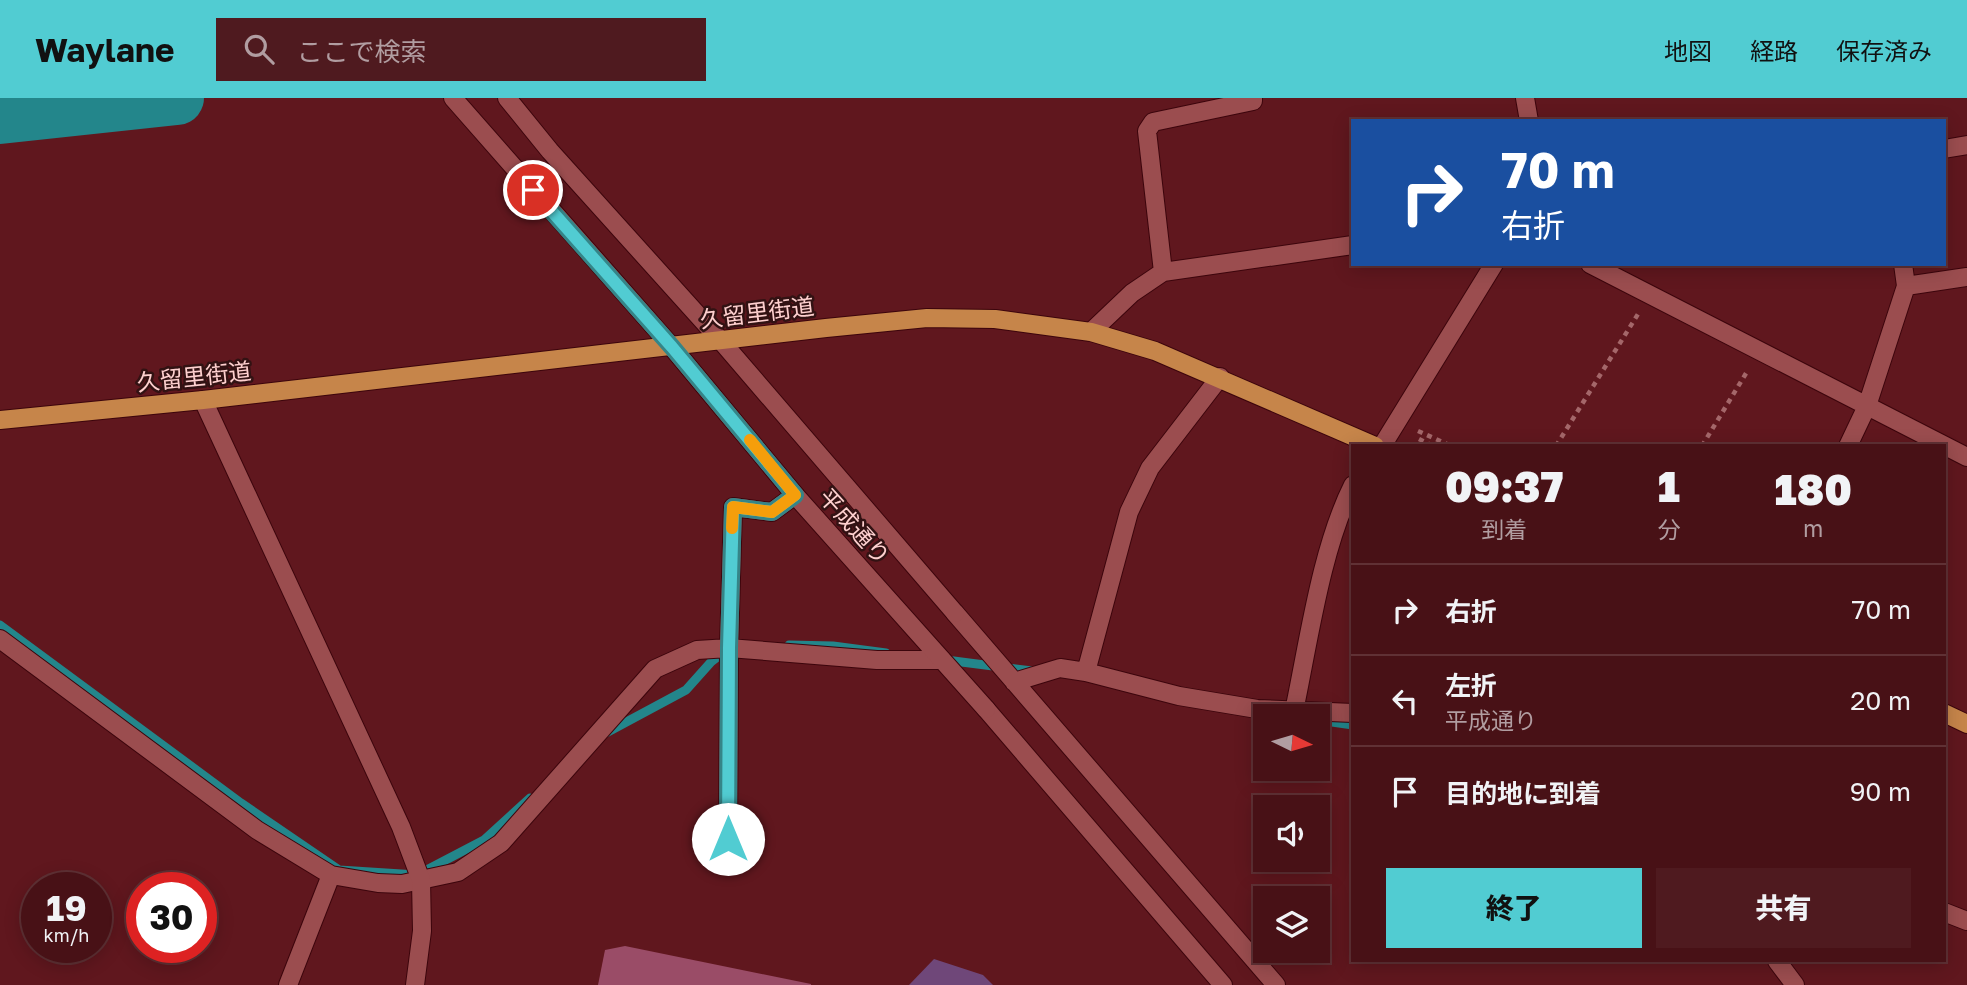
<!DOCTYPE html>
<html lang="ja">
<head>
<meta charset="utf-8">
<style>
	:root { --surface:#481116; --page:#4f1a1f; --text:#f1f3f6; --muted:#b19da1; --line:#603135; --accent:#51ccd2 }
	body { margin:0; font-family:"Golos Text","Noto Sans JP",sans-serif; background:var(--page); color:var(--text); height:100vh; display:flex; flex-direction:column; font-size:26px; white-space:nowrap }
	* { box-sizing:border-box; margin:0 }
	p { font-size:23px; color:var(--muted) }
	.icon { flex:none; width:38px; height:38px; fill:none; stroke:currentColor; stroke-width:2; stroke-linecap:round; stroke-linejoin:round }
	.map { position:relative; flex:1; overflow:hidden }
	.sheet { position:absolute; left:1351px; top:346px; width:595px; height:518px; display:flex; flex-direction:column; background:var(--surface); border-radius:0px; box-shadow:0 4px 18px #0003,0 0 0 2px var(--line) }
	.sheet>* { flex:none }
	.banner { position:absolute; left:1351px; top:21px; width:595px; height:147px; border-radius:0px; box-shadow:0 4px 18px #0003,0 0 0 2px var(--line); background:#1a4fa0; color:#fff; overflow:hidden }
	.needle { width:46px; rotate:95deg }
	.controls { position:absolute; left:1253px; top:606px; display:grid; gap:14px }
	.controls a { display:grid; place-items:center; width:77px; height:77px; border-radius:0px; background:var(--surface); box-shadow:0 4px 18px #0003,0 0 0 2px var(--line); font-size:35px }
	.speed { position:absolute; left:21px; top:774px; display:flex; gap:14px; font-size:35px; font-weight:700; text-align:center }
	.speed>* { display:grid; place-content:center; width:91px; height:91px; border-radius:50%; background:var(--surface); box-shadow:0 4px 18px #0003,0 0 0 2px var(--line); line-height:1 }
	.speed small { font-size:18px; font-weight:400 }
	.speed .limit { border:10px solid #d22; background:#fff; color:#111 }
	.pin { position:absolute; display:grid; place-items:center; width:60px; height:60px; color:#fff; margin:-30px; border:4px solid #fff; border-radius:50%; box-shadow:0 2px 7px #0007 }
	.me { position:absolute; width:77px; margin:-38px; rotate:0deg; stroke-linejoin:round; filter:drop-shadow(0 0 5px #0008) }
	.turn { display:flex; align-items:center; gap:24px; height:147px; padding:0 35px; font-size:32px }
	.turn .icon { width:91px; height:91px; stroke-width:2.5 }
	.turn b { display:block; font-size:49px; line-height:60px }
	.eta { display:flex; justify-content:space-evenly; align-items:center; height:119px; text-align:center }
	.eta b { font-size:42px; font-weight:800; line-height:49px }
	.cta { display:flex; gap:14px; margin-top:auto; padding:14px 35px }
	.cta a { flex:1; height:80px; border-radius:0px; background:var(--accent); color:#111; font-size:28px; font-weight:800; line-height:80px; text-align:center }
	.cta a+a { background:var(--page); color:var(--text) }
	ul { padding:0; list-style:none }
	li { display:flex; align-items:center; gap:21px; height:91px; padding:0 35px; border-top:2px solid var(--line) }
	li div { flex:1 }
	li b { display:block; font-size:26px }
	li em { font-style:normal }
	header { display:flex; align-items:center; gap:42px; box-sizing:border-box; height:98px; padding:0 35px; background:var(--accent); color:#111 }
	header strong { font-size:33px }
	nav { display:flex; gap:38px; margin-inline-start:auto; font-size:24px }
	.search { width:490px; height:63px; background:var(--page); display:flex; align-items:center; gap:18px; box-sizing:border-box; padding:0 24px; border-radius:0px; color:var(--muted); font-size:26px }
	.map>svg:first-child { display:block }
	.green { fill:#6f4779 }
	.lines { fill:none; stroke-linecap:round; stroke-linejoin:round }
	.stream { stroke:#23868b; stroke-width:9 }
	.river { stroke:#23868b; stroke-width:54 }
	.building { fill:#9a4c67 }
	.minor-casing { stroke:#3c050c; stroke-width:20 }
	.tertiary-casing { stroke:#3c050c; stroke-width:20 }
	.primary-casing { stroke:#3c050c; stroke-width:20 }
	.path { stroke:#a4676a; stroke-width:4.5; stroke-dasharray:5 5; stroke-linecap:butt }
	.minor { stroke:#9b4d4f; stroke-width:18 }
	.tertiary { stroke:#9b4d4f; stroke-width:18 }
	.primary { stroke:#c6854a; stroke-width:18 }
	.route-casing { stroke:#358588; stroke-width:18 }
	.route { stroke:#51ccd2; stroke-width:12 }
	.slow { stroke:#f59e0b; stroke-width:12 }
	.labels { text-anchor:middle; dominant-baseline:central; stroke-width:5; stroke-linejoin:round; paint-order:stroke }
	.street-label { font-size:23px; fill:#fed0cf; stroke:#321213 }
</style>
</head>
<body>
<header>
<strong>Waylane</strong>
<div class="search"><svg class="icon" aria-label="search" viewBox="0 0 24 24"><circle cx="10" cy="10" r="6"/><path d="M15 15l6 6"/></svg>ここで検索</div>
<nav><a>地図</a><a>経路</a><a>保存済み</a></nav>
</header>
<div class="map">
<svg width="1967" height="887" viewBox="0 0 1967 887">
	<rect width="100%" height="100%" fill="#60171e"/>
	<path class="green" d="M934,861L983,877L993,887H909Z"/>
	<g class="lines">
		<path class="stream" d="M0,527L241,705L339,772L417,777L484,742L530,700
			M789,547L833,548L886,555
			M946,562L1032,573
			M1318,622L1353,627
			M604,636L686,592L711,564L724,554"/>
		<path class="river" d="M0,19L177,0"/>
	</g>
	<path class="building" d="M625,848L811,886V887H598L605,852Z"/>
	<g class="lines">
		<g class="minor-casing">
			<path id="minor" d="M1525,0L1529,23
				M1944,51L1967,47
				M1590,166L1967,359
				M1163,174L1147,33L1153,24L1253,3V0
				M1906,188L1967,179
				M1091,234L1132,195L1163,174L1353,147
				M1382,348L1494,166
				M1848,348L1867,308L1906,188L1903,166
				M955,515L1276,887
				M0,541L257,732L331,777L378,785L402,786L458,774L501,745L655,571L697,552L729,550L877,562H942
				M1086,574L1129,414L1150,370L1220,279
				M1014,584L1060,570L1086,574L1179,598L1257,611L1353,615
				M986,611L1223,887
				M1294,613C1309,542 1321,451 1353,387
				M728,741L729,550L733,409L772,414L795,397
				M1944,814L1967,823
				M1777,863L1795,887
				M288,887L331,777"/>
		</g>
		<g class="tertiary-casing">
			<path id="tertiary" d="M453,0L672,249L795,397L986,611
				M507,0L550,53L722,244L955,515
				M203,302L401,729L421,782L422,833L415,887"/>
		</g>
		<g class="primary-casing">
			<path id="primary" d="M0,322L203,302L826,230L927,220L995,221L1091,234L1155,253L1375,348
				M1944,615L1967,626"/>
		</g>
		<path class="path" d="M1418,333L1447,346L1446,348
			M1419,341L1433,348
			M1556,348L1638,216
			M1702,348L1748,272"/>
		<use href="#minor" class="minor"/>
		<use href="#tertiary" class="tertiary"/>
		<use href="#primary" class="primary"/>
	</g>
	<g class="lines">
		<g class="route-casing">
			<path id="route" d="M533,92L672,249L795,397L772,414L733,409L729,550L728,741"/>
		</g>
		<use href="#route" class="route"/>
		<path class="slow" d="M732,430L733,409L772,414L795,397L750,342"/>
	</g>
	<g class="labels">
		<g class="street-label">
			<text transform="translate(757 214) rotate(-7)">久留里街道</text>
			<text transform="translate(194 278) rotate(-6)">久留里街道</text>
			<text transform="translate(855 428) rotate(48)">平成通り</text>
		</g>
	</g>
</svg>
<div class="controls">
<a><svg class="needle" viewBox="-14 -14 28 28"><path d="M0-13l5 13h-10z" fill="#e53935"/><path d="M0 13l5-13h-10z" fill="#b19da1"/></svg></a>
<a><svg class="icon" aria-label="sound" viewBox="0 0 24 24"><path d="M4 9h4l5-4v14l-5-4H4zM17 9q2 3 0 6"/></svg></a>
<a><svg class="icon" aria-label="layers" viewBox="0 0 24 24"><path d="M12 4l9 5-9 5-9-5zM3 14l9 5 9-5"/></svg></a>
</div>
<div class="speed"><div>19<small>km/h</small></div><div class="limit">30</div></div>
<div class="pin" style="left:533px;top:92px;background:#d93025"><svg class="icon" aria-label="arrive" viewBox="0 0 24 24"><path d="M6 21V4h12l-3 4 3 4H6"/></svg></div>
<svg class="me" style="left:728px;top:741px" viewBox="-20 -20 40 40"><circle r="19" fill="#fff"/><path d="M0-13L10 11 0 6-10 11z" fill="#51ccd2"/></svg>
<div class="banner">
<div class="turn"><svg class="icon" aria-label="right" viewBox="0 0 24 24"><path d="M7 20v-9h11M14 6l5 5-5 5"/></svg><div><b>70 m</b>右折</div></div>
</div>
<section class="sheet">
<div class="eta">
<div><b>09:37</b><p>到着</p></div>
<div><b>1</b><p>分</p></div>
<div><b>180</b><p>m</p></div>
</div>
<ul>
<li><svg class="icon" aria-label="right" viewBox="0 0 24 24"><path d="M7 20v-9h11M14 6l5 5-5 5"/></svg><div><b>右折</b></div><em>70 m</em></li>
<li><svg class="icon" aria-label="left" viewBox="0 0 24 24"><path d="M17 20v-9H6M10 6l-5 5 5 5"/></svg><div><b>左折</b><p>平成通り</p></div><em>20 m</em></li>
<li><svg class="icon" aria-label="arrive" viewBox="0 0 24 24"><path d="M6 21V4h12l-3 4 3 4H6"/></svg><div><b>目的地に到着</b></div><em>90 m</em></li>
</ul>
<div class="cta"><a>終了</a><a>共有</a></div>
</section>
</div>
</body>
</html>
